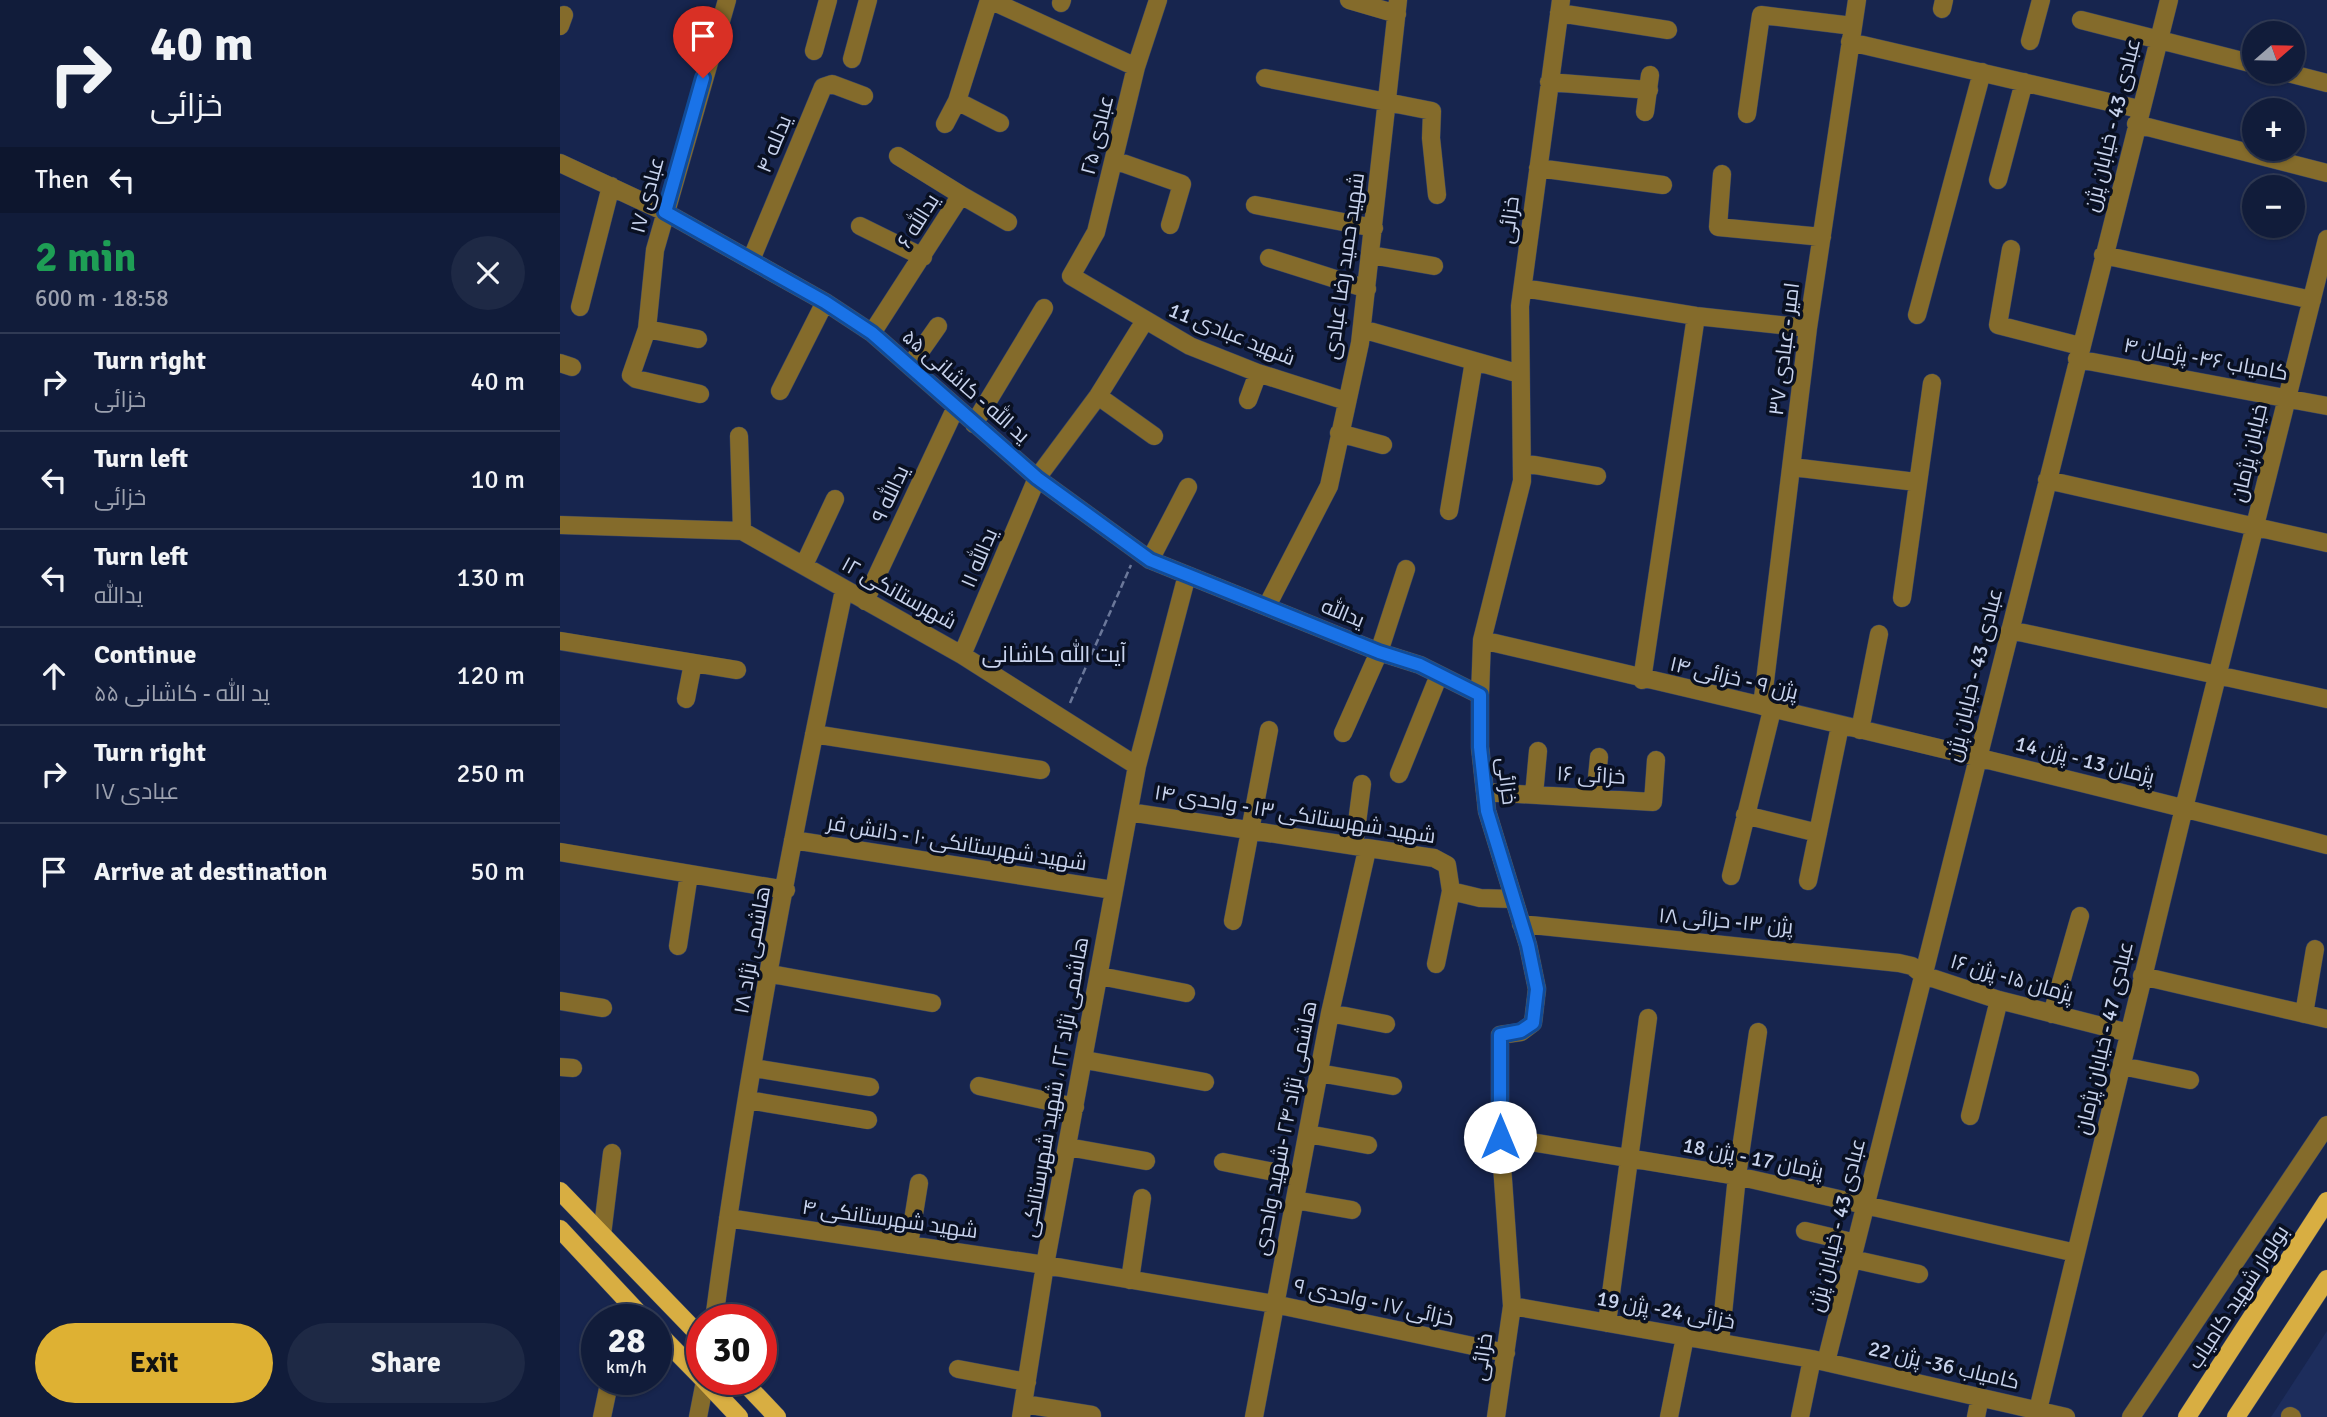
<!DOCTYPE html>
<html lang="en">
<head>
<meta charset="utf-8">
<style>
	:root { --surface:#111c3a; --page:#1e2945; --text:#f1f3f6; --muted:#9ca1af; --line:#303a54; --accent:#deb133 }
	body { margin:0; font-family:Signika,Cairo,sans-serif; background:var(--page); color:var(--text); height:100vh; display:flex; flex-direction:column; font-size:26px; white-space:nowrap }
	* { box-sizing:border-box; margin:0 }
	p { font-size:23px; color:var(--muted) }
	.icon { flex:none; width:38px; height:38px; fill:none; stroke:currentColor; stroke-width:2; stroke-linecap:round; stroke-linejoin:round }
	.map { position:relative; flex:1; overflow:hidden }
	.side { display:flex; flex-direction:column; background:var(--surface); width:560px }
	.side>* { flex:none }
	.hud { background:#111c3a; color:var(--text); overflow:hidden }
	.needle { width:46px; rotate:70deg }
	.buttons { position:absolute; left:1682px; top:21px; display:grid; gap:14px }
	.buttons a { display:grid; place-items:center; width:63px; height:63px; border-radius:50%; background:var(--surface); box-shadow:0 2px 5px #0004,0 0 0 2px var(--line); font-size:35px }
	.speed { position:absolute; left:21px; top:1304px; display:flex; gap:14px; font-size:35px; font-weight:700; text-align:center }
	.speed>* { display:grid; place-content:center; width:91px; height:91px; border-radius:50%; background:var(--surface); box-shadow:0 2px 5px #0004,0 0 0 2px var(--line); line-height:1 }
	.speed small { font-size:18px; font-weight:400 }
	.speed .limit { border:10px solid #d22; background:#fff; color:#111 }
	.pin { position:absolute; display:grid; place-items:center; width:60px; height:60px; color:#fff; margin:-72px -30px; border-radius:50% 50% 50% 0; rotate:-45deg; box-shadow:0 0 7px #0007 }
	.pin .icon { rotate:45deg }
	.me { position:absolute; width:77px; margin:-38px; rotate:0deg; stroke-linejoin:round; filter:drop-shadow(0 0 5px #0008) }
	.turn { display:flex; align-items:center; gap:24px; height:147px; padding:0 35px; font-size:32px }
	.turn .icon { width:91px; height:91px; stroke-width:2.5 }
	.turn b { display:block; font-size:49px; line-height:60px }
	.then { display:flex; align-items:center; height:66px; padding:0 35px; background:#0003; gap:14px; font-size:26px }
	.round { display:grid; place-items:center; flex:none; width:74px; height:74px; border-radius:37px; background:var(--page) }
	.overview { display:flex; align-items:center; justify-content:space-between; height:119px; padding:0 35px }
	h1 { font-size:42px; font-weight:700; line-height:52px; color:#1e9e55 }
	.action { display:flex; gap:14px; margin-top:auto; padding:14px 35px }
	.action a { flex:1; height:80px; border-radius:42px; background:var(--accent); color:#111; font-size:28px; font-weight:700; line-height:80px; text-align:center }
	.action a+a { background:var(--page); color:var(--text) }
	ul { padding:0; list-style:none }
	li { display:flex; align-items:center; gap:21px; height:98px; padding:0 35px; border-top:2px solid var(--line) }
	li div { flex:1 }
	li b { display:block; font-size:26px }
	li em { font-style:normal }
	main { display:flex; flex:1; min-height:0 }
	.map>svg:first-child { display:block }
	.built { fill:#1d2d5c }
	.lines { fill:none; stroke-linecap:round; stroke-linejoin:round }
	.minor-casing { stroke:#334167; stroke-width:19 }
	.major-casing { stroke:#334167; stroke-width:19 }
	.path { stroke:#6b789a; stroke-width:2.5; stroke-dasharray:7 3.5; stroke-linecap:butt }
	.minor { stroke:#846b2b; stroke-width:18 }
	.major { stroke:#d8ae42; stroke-width:18 }
	.route-casing { stroke:#114b97; stroke-width:18 }
	.route { stroke:#1a73e8; stroke-width:12 }
	.labels { text-anchor:middle; dominant-baseline:central; stroke-width:7; stroke-linejoin:round; paint-order:stroke }
	.street-label { font-size:21px; fill:#c8d3ed; stroke:#091022 }
	.neighbourhood-label { font-size:23px; fill:#c8d3ed; stroke:#091022 }
</style>
</head>
<body>
<main>
<section class="side">
<div class="hud">
<div class="turn"><svg class="icon" aria-label="right" viewBox="0 0 24 24"><path d="M7 20v-9h11M14 6l5 5-5 5"/></svg><div><b>40 m</b>خزائی</div></div>
<div class="then">Then<svg class="icon" aria-label="left" viewBox="0 0 24 24"><path d="M17 20v-9H6M10 6l-5 5 5 5"/></svg></div>
</div>
<div class="overview"><div><h1>2 min</h1><p>600 m · 18:58</p></div><a class="round"><svg class="icon" aria-label="close" viewBox="0 0 24 24"><path d="M6 6l12 12M18 6L6 18"/></svg></a></div>
<ul>
<li><svg class="icon" aria-label="right" viewBox="0 0 24 24"><path d="M7 20v-9h11M14 6l5 5-5 5"/></svg><div><b>Turn right</b><p>خزائی</p></div><em>40 m</em></li>
<li><svg class="icon" aria-label="left" viewBox="0 0 24 24"><path d="M17 20v-9H6M10 6l-5 5 5 5"/></svg><div><b>Turn left</b><p>خزائی</p></div><em>10 m</em></li>
<li><svg class="icon" aria-label="left" viewBox="0 0 24 24"><path d="M17 20v-9H6M10 6l-5 5 5 5"/></svg><div><b>Turn left</b><p>یدالله</p></div><em>130 m</em></li>
<li><svg class="icon" aria-label="ahead" viewBox="0 0 24 24"><path d="M12 20V5M6 11l6-6 6 6"/></svg><div><b>Continue</b><p>ید الله - کاشانی ۵۵</p></div><em>120 m</em></li>
<li><svg class="icon" aria-label="right" viewBox="0 0 24 24"><path d="M7 20v-9h11M14 6l5 5-5 5"/></svg><div><b>Turn right</b><p>عبادی ۱۷</p></div><em>250 m</em></li>
<li><svg class="icon" aria-label="arrive" viewBox="0 0 24 24"><path d="M6 21V4h12l-3 4 3 4H6"/></svg><div><b>Arrive at destination</b></div><em>50 m</em></li>
</ul>
<div class="action"><a>Exit</a><a>Share</a></div>
</section>
<div class="map">
<svg width="1767" height="1417" viewBox="0 0 1767 1417">
	<rect width="100%" height="100%" fill="#17254e"/>
	<path class="built" d="M1767,1331V1417H1711Z"/>
	<g class="lines">
		<g class="minor-casing">
			<path id="minor" d="M430,0L576,67
				M598,0L576,67L536,232L511,276L630,346L698,373L786,401
				M789,0L837,14
				M501,3L502,0
				M1382,9L1384,0
				M999,13L1108,30
				M1521,20L1694,64
				M0,26L4,15
				M1470,41L1481,0
				M1290,42L1579,109
				M254,51L268,0
				M292,59L308,0
				M1724,72L1767,83
				M705,78L872,111L871,138L877,195
				M989,82L1089,90
				M397,101L440,123
				M1085,112L1090,75
				M1187,114L1201,15L1293,26
				M385,124L397,101L429,0
				M1576,124L1767,173
				M554,160L622,184L610,225
				M0,163L105,212L265,302L312,333L477,478L590,560L819,652L860,665L920,695
				M978,168L1103,185
				M1162,174L1158,227L1262,237
				M1438,180L1464,82
				M401,195L448,222
				M695,205L814,228
				M300,226L363,257
				M1451,249L1438,325L1520,346
				M811,255L874,266
				M1543,255L1752,300
				M709,258L807,289
				M191,260L263,87L272,84L304,96
				M963,288L1136,316L1248,328
				M20,307L51,186
				M1357,315L1422,72
				M87,329L138,339
				M802,329L960,374
				M312,333L401,195L338,156
				M1517,359L1767,406
				M0,363L12,367
				M350,366L378,326
				M220,391L265,302
				M140,394L76,379L71,375L87,329L95,250L167,0
				M538,396L594,436
				M688,400L698,373
				M414,424L484,308
				M779,433L823,445
				M179,436L182,531
				M964,463L1037,476
				M1232,467L1356,482
				M1487,480L1767,543
				M889,511L914,361
				M0,525L182,531L402,655L577,766
				M590,560L628,487
				M244,565L275,499
				M1342,598L1372,383
				M305,601L396,407
				M707,606L769,486L800,343L838,0
				M1450,630L1767,699
				M922,640C1204,706 1486,772 1767,845
				M0,641L177,670
				M402,655L477,478L538,396L584,322
				M1082,680L1136,316
				M126,699L133,663
				M1202,706L1248,328L1297,0
				M1300,730L1319,634
				M783,733L819,652L846,569
				M254,734L481,770
				M839,774L879,675
				M925,792L1093,802L1096,760
				M974,795L978,751
				M1035,798L1039,757
				M569,812L874,858L887,865L891,891L920,898L952,899
				M1185,815L1258,833
				M233,840L553,890
				M794,846L802,784
				M0,852L226,890
				M1171,876L1212,710
				M1248,881L1280,726
				M673,921L709,730
				M961,924L1339,963L1352,966L1363,975L1439,1000L1569,1033
				M118,946L129,874
				M876,964L891,891
				M211,974L372,1003
				M540,976L626,993
				M1582,976L1767,1019
				M0,1001L43,1008
				M770,1013L826,1024
				M1492,1014L1520,916
				M1744,1014L1755,949
				M525,1060L645,1082
				M1562,1066L1630,1080
				M0,1067L13,1068
				M194,1068L310,1087
				M759,1073L833,1086
				M419,1086L515,1107
				M188,1100L308,1120
				M1410,1116L1439,1000
				M748,1134L808,1145
				M940,1137L1177,1176L1516,1253
				M508,1147L586,1161
				M663,1162L739,1177
				M735,1200L792,1210
				M168,1218L485,1265L714,1304L946,1353
				M1245,1231L1296,1243
				M42,1235L52,1153
				M349,1245L359,1183
				M1292,1259L1359,1274
				M570,1280L582,1198
				M952,1306L1252,1359L1506,1417
				M64,1320L68,1302
				M154,1320C186,1075 233,831 284,590
				M1047,1323L1088,1018
				M1160,1343L1177,1176L1198,1032
				M1266,1362L1609,0
				M398,1369L467,1382
				M464,1404L532,1415
				M1478,1410L1624,808L1767,239
				M1730,1416L1732,1417
				M42,1417L50,1379
				M138,1417L145,1381
				M461,1417L485,1265L577,766L627,575
				M694,1417L770,1013L807,850
				M936,1417L952,1306L940,1137V1035L961,1032L973,1023L977,989L968,945L927,811L920,747V695L922,640L962,481L960,306L1001,0
				M1109,1417L1125,1337
				M1240,1417L1252,1359
				M1416,1417L1420,1397
				M1571,1417L1767,1125"/>
		</g>
		<g class="major-casing">
			<path id="major" d="M0,1191L142,1338
				M0,1229L85,1320
				M96,1331L142,1378
				M143,1379L179,1417
				M181,1379L217,1417
				M1627,1417L1767,1201
				M1676,1417L1767,1279"/>
		</g>
		<path class="path" d="M510,703L571,565"/>
		<use href="#minor" class="minor"/>
		<use href="#major" class="major"/>
	</g>
	<g class="lines">
		<g class="route-casing">
			<path id="route" d="M143,78L105,212L265,302L312,333L477,478L590,560L819,652L860,665L920,695V747L927,811L968,945L977,989L973,1023L961,1031L940,1035V1137"/>
		</g>
		<use href="#route" class="route"/>
	</g>
	<g class="labels">
		<g class="street-label">
			<text transform="translate(1552 125) rotate(-76)">عبادی 43 - خیابان پژن</text>
			<text transform="translate(537 135) rotate(-76)">عبادی ۲۵</text>
			<text transform="translate(214 144) rotate(-68)">یدلله ۴</text>
			<text transform="translate(87 195) rotate(-75)">عبادی ۱۷</text>
			<text transform="translate(949 220) rotate(-83)">خزائی</text>
			<text transform="translate(358 221) rotate(-58)">یدالله ۶</text>
			<text transform="translate(784 266) rotate(-82)">شهید حمید رضا عبادی</text>
			<text transform="translate(672 334) rotate(22)">شهید عبادی 11</text>
			<text transform="translate(1224 349) rotate(-83)">امیر - عبادی ۳۷</text>
			<text transform="translate(1646 359) rotate(10)">کامیاب ۴۶- پژمان ۴</text>
			<text transform="translate(406 386) rotate(41)">ید الله - کاشانی ۵۵</text>
			<text transform="translate(1689 453) rotate(-77)">خیابان پژمان</text>
			<text transform="translate(330 494) rotate(-65)">یدالله ۹</text>
			<text transform="translate(419 558) rotate(-67)">یدالله ۱۱</text>
			<text transform="translate(339 593) rotate(29)">شهرستانکی ۱۲</text>
			<text transform="translate(783 613) rotate(22)">یدالله</text>
			<text transform="translate(1414 675) rotate(-76)">عبادی 43 - خیابان پژن</text>
			<text transform="translate(1174 678) rotate(13)">پژن ۹ - خزائی ۱۴</text>
			<text transform="translate(1525 760) rotate(14)">پژمان 13 - پژن 14</text>
			<text transform="translate(1031 775) rotate(3)">خزائی ۱۶</text>
			<text transform="translate(947 781) rotate(83)">خزائی</text>
			<text transform="translate(735 814) rotate(9)">شهید شهرستانکی ۱۳ - واحدی ۱۴</text>
			<text transform="translate(397 843) rotate(9)">شهید شهرستانکی ۱۰ - دانش فر</text>
			<text transform="translate(1166 921) rotate(5)">پژن ۱۳- حزائی ۱۸</text>
			<text transform="translate(192 950) rotate(-80)">هاشمی نژاد ۱۸</text>
			<text transform="translate(1452 978) rotate(16)">پژمان ۱۵- پژن ۱۶</text>
			<text transform="translate(1544 1038) rotate(-77)">عبادی 47 - خیابان پژمان</text>
			<text transform="translate(495 1087) rotate(-80)">هاشمی نژاد ۲۲ ، شهید شهرستانکی</text>
			<text transform="translate(725 1128) rotate(-79)">هاشمی نژاد ۲۴ -شهید واحدی</text>
			<text transform="translate(1193 1158) rotate(11)">پژمان 17 - پژن 18</text>
			<text transform="translate(330 1219) rotate(8)">شهید شهرستانکی ۴</text>
			<text transform="translate(1277 1225) rotate(-76)">عبادی 43 - خیابان پژن</text>
			<text transform="translate(1678 1297) rotate(-57)">بولوار شهید کامیاب</text>
			<text transform="translate(814 1302) rotate(12)">خزائی ۱۷ - واحدی ۹</text>
			<text transform="translate(1106 1310) rotate(10)">خزائی 24- پژن 19</text>
			<text transform="translate(922 1357) rotate(-82)">خزائی</text>
			<text transform="translate(1384 1365) rotate(13)">کامیاب 36- پژن 22</text>
		</g>
		<g class="neighbourhood-label">
			<text x="494" y="654">آیت الله کاشانی</text>
		</g>
	</g>
</svg>
<div class="buttons">
<a><svg class="needle" viewBox="-14 -14 28 28"><path d="M0-13l5 13h-10z" fill="#e53935"/><path d="M0 13l5-13h-10z" fill="#9ca1af"/></svg></a>
<a>+</a>
<a>−</a>
</div>
<div class="speed"><div>28<small>km/h</small></div><div class="limit">30</div></div>
<div class="pin" style="left:143px;top:78px;background:#d93025"><svg class="icon" aria-label="arrive" viewBox="0 0 24 24"><path d="M6 21V4h12l-3 4 3 4H6"/></svg></div>
<svg class="me" style="left:940px;top:1137px" viewBox="-20 -20 40 40"><circle r="19" fill="#fff"/><path d="M0-13L10 11 0 6-10 11z" fill="#1a73e8"/></svg>
</div>
</main>
</body>
</html>
